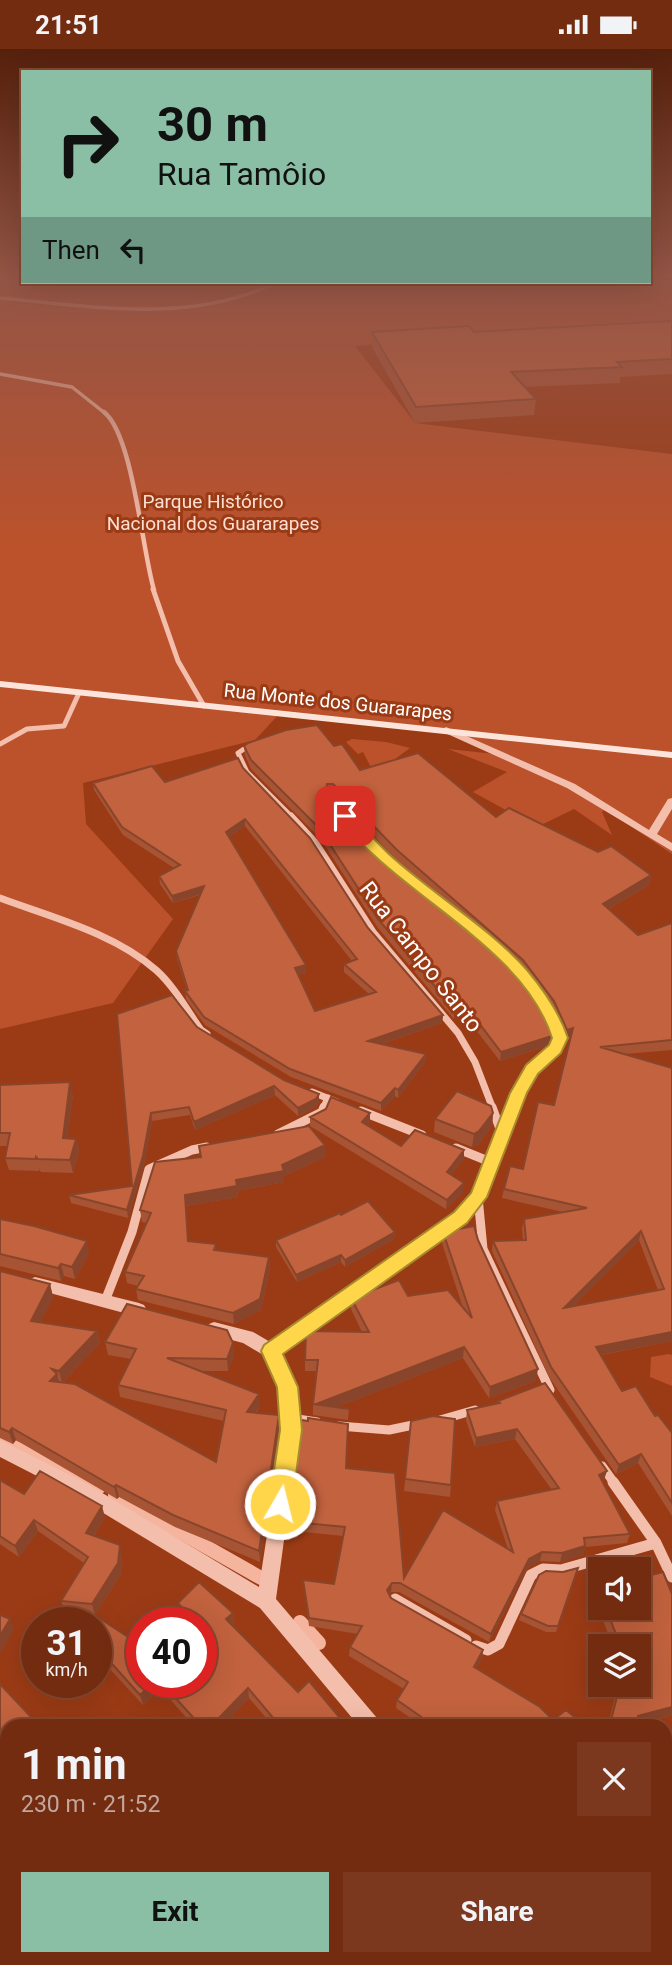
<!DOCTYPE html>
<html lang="en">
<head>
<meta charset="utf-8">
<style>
	:root { --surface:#742c10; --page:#7c381e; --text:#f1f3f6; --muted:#c2a79f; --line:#864830; --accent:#8abfa5 }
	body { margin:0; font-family:Roboto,sans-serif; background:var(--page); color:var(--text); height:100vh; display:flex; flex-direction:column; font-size:26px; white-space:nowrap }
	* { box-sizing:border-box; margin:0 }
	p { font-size:23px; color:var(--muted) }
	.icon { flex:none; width:38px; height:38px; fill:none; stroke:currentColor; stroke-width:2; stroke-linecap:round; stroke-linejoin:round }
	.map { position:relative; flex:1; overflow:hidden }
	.details { position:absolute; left:0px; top:1670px; width:672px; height:247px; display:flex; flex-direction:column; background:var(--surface); border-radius:21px 21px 0 0; box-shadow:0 7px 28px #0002,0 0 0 2px var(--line) }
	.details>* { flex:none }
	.top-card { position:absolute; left:21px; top:21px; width:630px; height:214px; border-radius:0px; box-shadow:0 7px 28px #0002,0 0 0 2px var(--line); background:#8abfa5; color:#111; overflow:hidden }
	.tools { position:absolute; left:588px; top:1508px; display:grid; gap:14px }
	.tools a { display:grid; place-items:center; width:63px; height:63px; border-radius:0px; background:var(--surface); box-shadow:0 7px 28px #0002,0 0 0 2px var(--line); font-size:35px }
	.speed { position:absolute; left:21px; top:1558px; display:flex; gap:14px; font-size:35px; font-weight:700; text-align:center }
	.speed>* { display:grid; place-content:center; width:91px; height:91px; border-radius:50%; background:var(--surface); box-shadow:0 7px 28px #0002,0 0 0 2px var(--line); line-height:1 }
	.speed small { font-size:18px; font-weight:400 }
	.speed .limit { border:10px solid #d22; background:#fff; color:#111 }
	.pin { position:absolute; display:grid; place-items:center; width:60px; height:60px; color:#fff; margin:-30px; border-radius:14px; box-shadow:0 4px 10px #0006 }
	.me { position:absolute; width:77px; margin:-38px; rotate:8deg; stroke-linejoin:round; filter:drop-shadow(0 0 5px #0008) }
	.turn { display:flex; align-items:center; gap:24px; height:147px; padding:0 21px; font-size:32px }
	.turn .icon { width:91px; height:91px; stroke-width:2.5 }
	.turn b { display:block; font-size:49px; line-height:60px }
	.then { display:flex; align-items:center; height:66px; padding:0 21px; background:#0003; gap:14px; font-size:26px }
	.round { display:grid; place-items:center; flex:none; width:74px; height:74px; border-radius:0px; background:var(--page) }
	.overview { display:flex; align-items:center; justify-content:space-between; height:119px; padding:0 21px }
	h1 { font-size:42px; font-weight:700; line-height:52px }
	.cta { display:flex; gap:14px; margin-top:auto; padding:14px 21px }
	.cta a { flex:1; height:80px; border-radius:0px; background:var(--accent); color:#111; font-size:28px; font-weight:700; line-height:80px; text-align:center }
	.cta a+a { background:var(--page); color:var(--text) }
	.status { display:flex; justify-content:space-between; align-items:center; height:49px; padding:0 35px; background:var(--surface); direction:ltr }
	.status svg { height:19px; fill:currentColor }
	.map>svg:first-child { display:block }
	.green { fill:#bb522c }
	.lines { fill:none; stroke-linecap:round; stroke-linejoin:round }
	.stream-far1 { stroke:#f5b49d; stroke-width:10 }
	.stream { stroke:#f5b49d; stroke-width:14 }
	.minor-far5 { stroke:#f3beab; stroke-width:3.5 }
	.minor-far4 { stroke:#f3beab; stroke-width:4.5 }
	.minor-far3 { stroke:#f3beab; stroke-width:5 }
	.minor-far2 { stroke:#f3beab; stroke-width:7 }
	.minor-far1 { stroke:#f3beab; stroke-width:9 }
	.minor { stroke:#f3beab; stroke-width:11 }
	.tertiary { fill:#f3beab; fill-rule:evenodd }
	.secondary { fill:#fce4da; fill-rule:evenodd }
	.wall { fill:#a75435; fill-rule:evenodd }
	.shaded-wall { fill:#88452b }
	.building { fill:#c2623e; stroke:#88452b; stroke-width:2; fill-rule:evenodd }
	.route { fill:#ffd54a; stroke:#a68a30; stroke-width:2 }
	.labels { text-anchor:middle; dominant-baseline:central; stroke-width:6; stroke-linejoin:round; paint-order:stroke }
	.far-park-label { font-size:19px; fill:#fdded3; stroke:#9b3b15 }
	.far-street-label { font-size:19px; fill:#fff; stroke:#9b3b15 }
	.street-label { font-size:23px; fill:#fff; stroke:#9b3b15 }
</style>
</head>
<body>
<div class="status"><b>21:51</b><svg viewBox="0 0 49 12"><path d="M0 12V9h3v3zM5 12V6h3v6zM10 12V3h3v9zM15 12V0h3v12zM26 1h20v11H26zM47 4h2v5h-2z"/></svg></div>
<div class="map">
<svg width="672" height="1916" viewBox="0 0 672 1916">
	<rect width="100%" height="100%" fill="#9b3b15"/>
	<path class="green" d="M0,226H23V233H649V227L672,233V281L469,287L355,297L415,374L672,405V805L605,760L602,763L612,786L574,760L537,778L473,743L507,723L448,700L504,706L446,681L279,665L255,691L83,734L86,775L173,870L113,954L0,980Z
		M352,690L386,693L410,699L395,710L404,716L374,724L363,703L358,705L346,693Z
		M669,1305L672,1306V1337L650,1328L651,1308Z
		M0,1774L7,1777V1909H205L213,1916H0Z"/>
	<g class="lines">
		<path class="stream-far1" d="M0,1389L93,1435"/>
		<path class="stream" d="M90,1433L99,1438
			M115,1446L261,1529
			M300,1573L319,1594
			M424,1909L431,1916"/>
		<path class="minor-far5" d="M0,249C92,257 191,276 277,233
			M0,325L72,338L106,365"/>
		<path class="minor-far4" d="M104,363C133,386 142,501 154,541"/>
		<path class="minor-far3" d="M153,540L178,612L204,657
			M0,695L27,680L64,677L79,644
			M244,700L238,704L247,723L292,768"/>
		<path class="minor-far2" d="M291,767L315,793L373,883L458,984L475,1013L493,1060
			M0,849C51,868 114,884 156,921C174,937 187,961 201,981L207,985
			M471,881C510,911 542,943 560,989L556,1000L532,1021L513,1060
			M312,1043L337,1053
			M323,1060L328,1049"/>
		<path class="minor-far1" d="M492,1058L503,1088
			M361,1062L422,1086
			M278,1085L322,1063L324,1058
			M456,1099L493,1114
			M478,1148L483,1200L550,1341
			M105,1252L132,1183L149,1120L192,1101L207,1098
			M271,1302L460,1168L478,1148L513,1058
			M291,1369L317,1373
			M440,1371L475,1361
			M339,1377L389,1381L418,1375
			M602,1417L615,1435"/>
		<path class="minor" d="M613,1433L656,1494L672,1528
			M395,1550L466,1591
			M476,1597L488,1601L499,1595L531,1526L543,1520L561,1521L656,1494"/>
		<path class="tertiary" d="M446,678L575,735L649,781L668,750L672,749V760L657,785L672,794V802L567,739L443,683L441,681Z
			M35,1228L139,1254L144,1256L147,1261L144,1266L139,1268L35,1240L30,1238L27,1234L30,1230Z
			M214,1273L253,1283L277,1297L295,1337L299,1381L276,1550L377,1669L380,1676H358L260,1559L72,1445L0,1408V1391L84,1433L259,1538L283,1381L279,1337L265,1307L243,1294L209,1285L206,1280L209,1275Z
			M665,1876L672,1879V1902L665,1899Z"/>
		<path class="secondary" d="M0,632L672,703V709L0,638Z
			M0,1901L7,1903V1909H20L23,1916H0Z"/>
	</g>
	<path class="wall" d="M672,272V325L620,328V334L525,338L536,350L534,366L415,374L372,298V283H474Z
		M244,697H334L360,721L598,803L651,826L649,836L609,860L638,886L672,874V1001L625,1005L672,1292L601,1306L622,1342L655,1367L672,1384V1467L638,1414L616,1425L549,1328L492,1202L493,1192L523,1191L522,1180L524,1170L563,1163L502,1149L504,1140L523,1120L554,1056L571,989L566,991L553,962L522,920L396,811L333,744H327L369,792L553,989L551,996L500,1012L465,967L454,970L378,879L320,789L251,720L245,706ZM639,1191L658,1241L573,1257Z
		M243,719L368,879L443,966L442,974L382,995L426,1005L425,1013L398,1049L395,1047L381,1062L291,1028L205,976L186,950L185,942L187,941L177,910L176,902L200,846L173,854L160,835L159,827L174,819L123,786L94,741L93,734L165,733ZM245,777L352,912L344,915V923L369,945L315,962L298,926L306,924L229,788Z
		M117,965L197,978L284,1031L319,1045V1053L316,1058L298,1067L275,1046L195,1081L190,1066L152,1072L144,1115L128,1169L71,1154L69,1146L132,1137Z
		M0,1036L73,1046L67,1090H76L79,1102L73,1124L41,1123L39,1120V1122L9,1121L5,1109L7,1097H0Z
		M493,1064L492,1077L478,1096L472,1098L434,1083L435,1070Z
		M310,1068L370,1073L367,1076L401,1097L464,1101V1110L451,1126L463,1143L446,1160L310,1077Z
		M325,1096V1108L284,1127V1133L237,1142L238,1148L186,1157L188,1192L216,1195V1201L269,1208L270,1219L261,1261L234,1275L138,1251L136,1240L138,1237L127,1234L125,1223L147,1174L142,1173L140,1161L200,1108L199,1097Z
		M341,1166L395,1183L394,1190L345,1218L341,1213L297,1233L276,1198V1191Z
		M0,1170L89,1204L75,1230L64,1227L61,1232L0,1217Z
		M443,1183L478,1191L536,1332L489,1349L463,1309L337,1358L349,1360L348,1371L313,1366V1355L316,1322H305V1311L362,1283L351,1260V1249L408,1247L463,1259L442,1194Z
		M0,1222L50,1235L53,1248L40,1274L97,1282L100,1294L63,1333L216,1413L224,1372L120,1348L118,1336L131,1310L108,1306L105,1293L233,1294L234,1307L228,1322H198L260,1357L256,1364L279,1366L280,1378L260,1513L175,1478L119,1448L117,1450L16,1391L13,1395L0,1389Z
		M498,1352L604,1431L602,1432L630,1485L627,1494L585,1498L583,1506L560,1513L540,1512L527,1519L489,1593L399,1543H391L390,1545L391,1549L483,1601L482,1609L476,1619L553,1671L584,1676H421L396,1659L397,1651L404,1640L349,1607L350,1598L358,1585L309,1577L303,1531L334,1535L343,1487L294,1482L290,1451L346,1419L404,1529L508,1500L495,1461L497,1452L552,1441L515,1390L475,1398L466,1371L467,1361L498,1355Z
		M411,1372L451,1436L450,1448L404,1442Z
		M0,1431L24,1445L105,1468L94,1487L122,1507L121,1525L95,1566H93L142,1633H201L180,1564L178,1554L233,1564L234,1574L232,1576L298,1643L340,1669V1676H272L249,1649L223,1676H193L160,1639L143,1656L108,1618L96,1610V1573L87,1565L65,1563L61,1552L84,1514L38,1482L19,1508L0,1495Z
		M578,1519L556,1583H546L519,1571L521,1565L563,1523Z
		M598,1539H600V1559H639L672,1545V1666L642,1675V1676H608L618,1636H639V1598H613L595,1550Z
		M598,1600H600V1636H611L603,1650L594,1611Z
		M0,1635L7,1676V1700L0,1691Z
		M665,1732L672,1733V1834L665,1833Z
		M258,1909H300L298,1916H262L259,1915Z
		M330,1909H346L343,1916H338Z
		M467,1909H619L618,1916H476Z"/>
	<path class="shaded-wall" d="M245,770V777L227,790L226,783Z
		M651,826L649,836L602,864L603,855Z
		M204,837V844L173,854L172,847Z
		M306,916V924L295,927V919Z
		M466,957L465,967L454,970L455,961Z
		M443,966L442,974L367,1000L368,992Z
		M573,979L571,989L566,991L567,981Z
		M555,980L551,996L500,1012L501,1003Z
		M426,1005L425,1013L398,1049V1041Z
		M70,1033L73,1046L66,1102L63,1089Z
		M274,1037L275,1046L195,1081L194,1073Z
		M395,1039V1047L381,1062V1054Z
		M319,1045V1053L316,1058L298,1067V1059Z
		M151,1064L152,1072L144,1115L128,1169L127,1161Z
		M370,1064V1073L361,1082L362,1073Z
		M493,1064L492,1077L478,1096L472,1098L474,1085Z
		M76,1090L79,1102L73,1124L70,1111Z
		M325,1096V1108L284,1127V1133L237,1142L238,1148L186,1157L189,1204L185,1146L236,1131L282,1116Z
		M464,1101V1110L446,1133L447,1123Z
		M464,1134L463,1143L446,1160L447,1151Z
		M641,1182L639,1191L562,1268L564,1259Z
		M395,1183L394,1190L345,1218V1211Z
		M87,1192L89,1204L75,1230L72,1218Z
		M341,1206V1213L297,1233L296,1226Z
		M269,1208L270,1219L261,1261L234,1275L233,1264Z
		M61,1215L64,1227L61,1232L58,1219Z
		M50,1235L53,1248L35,1285L31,1272Z
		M97,1282L100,1294L62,1334L59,1322Z
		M672,1283V1292L594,1307L596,1298Z
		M233,1294L234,1307L228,1322L227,1310Z
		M464,1298L463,1309L337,1358L316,1355Z
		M538,1320L536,1332L489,1349L490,1338Z
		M57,1325L60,1337L50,1332Z
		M259,1345L260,1357L248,1374L247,1363Z
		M279,1366L280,1378L260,1513L259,1502Z
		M12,1379L16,1391L13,1395L9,1383Z
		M517,1380L515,1390L475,1398L476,1389Z
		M641,1405L638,1414L616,1425L619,1416Z
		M607,1422L604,1431L596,1435L599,1426Z
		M116,1436L119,1448L117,1450L114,1438Z
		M102,1457L105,1468L89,1495L86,1484Z
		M34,1471L38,1482L19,1508L15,1497Z
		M120,1496L122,1507L121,1525L95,1566L92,1555Z
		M585,1497L583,1506L560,1513L562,1504Z
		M542,1503L540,1512L527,1519L489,1593L491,1585L529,1510Z
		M392,1534L391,1543L387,1549V1541Z
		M233,1564L234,1574L227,1580L226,1570Z
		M10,1570L14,1581L0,1604V1587Z
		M483,1601L482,1609L473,1626L474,1618Z
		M154,1633H158L160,1639L143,1656L140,1646Z
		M609,1636H611L603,1650L607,1639Z
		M248,1639L249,1649L223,1676H212Z
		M672,1658V1666L636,1676L638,1667Z
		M340,1669V1676H333Z
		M33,1670L36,1676H27Z
		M297,1909H300L298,1916H295Z
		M342,1909H346L343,1916H341Z"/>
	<path class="building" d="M672,272V310L617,313L622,318L511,323L536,350L416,358L372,283L469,277L474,283Z
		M317,676L334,697L342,695L360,721L418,704L496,768L509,759L598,803L611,797L651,826L603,855L638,886L672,874V991L600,998L672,1019V1283L596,1298L622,1342L636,1337L655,1367L658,1366L672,1384V1454L641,1405L619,1416L551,1318L493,1192L526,1191L524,1170L587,1159L504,1140L510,1117L523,1120L538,1053L554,1056L573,979L567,981L554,952L523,911L397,801L333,735H327L326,742L369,792L408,828L497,902L530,938L544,958L555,980L552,987L501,1003L466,957L455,961L378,870L320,780L251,711L244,697L248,694L286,681ZM641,1182L664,1240L564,1259Z
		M238,709L243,719L310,789L368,879L443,966L368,992L426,1005L398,1041L395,1039L381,1054L290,1020L204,968L185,942L188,941L176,902L204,837L172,847L159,827L180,816L122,778L93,734L152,717L165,733ZM245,770L357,910L344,915L376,943L315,962L295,919L306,916L226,783Z
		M172,946L197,978L284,1031L319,1045L316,1050L298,1059L274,1037L194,1073L189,1058L151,1064L143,1107L127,1161L69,1146L132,1137L117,965Z
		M70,1033L63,1089L76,1090L70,1111L38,1110L36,1108V1110L5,1109L10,1084H0V1036Z
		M457,1042L491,1057L493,1064L479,1082L474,1085L435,1070Z
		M331,1048L370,1064L362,1073L401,1097L415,1081L464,1101L447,1123L464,1134L447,1151L310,1068L326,1060Z
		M309,1077L325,1096L282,1116L284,1122L236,1131L237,1137L185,1146L188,1192L216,1195L214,1201L269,1208L260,1250L233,1264L136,1240L144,1227L125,1223L151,1164L140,1161L155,1113L201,1108L199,1097Z
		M368,1152L395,1183L345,1211L341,1206L296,1226L276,1191L340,1164L341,1166Z
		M0,1170L34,1177L87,1192L72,1218L61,1215L58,1219L0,1205Z
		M474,1177L478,1191L538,1320L490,1338L464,1298L316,1355L349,1360L313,1355L318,1311H305L306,1282L369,1283L351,1249L399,1231L408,1247L448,1241L472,1269L443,1183Z
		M0,1222L50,1235L31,1272L97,1282L59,1322L52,1320L57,1325L50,1332L75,1335L216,1413L226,1361L118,1336L136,1300L105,1293L127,1255L227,1281L233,1294L227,1310L167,1309L259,1345L247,1363L279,1366L259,1502L173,1466L116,1436L114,1438L12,1379L9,1383L0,1379Z
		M545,1334L607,1422L599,1426L630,1485L584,1489L585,1497L562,1504L542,1503L529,1510L491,1585L400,1534H392L387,1541L391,1549L483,1601L474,1618L540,1658L553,1671L566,1661L584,1676H433L397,1651L408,1633L350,1598L362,1577L309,1569L303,1531L334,1535L345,1478L294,1473L290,1451L301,1371L308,1372V1369L348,1375L346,1419L395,1424L404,1529L443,1461L513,1503L497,1452L559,1439L517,1380L476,1389L467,1361L500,1354L498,1352Z
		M433,1367L455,1370L451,1436L405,1430L411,1372Z
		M40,1422L102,1457L86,1484L120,1496L118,1514L92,1555L61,1552L88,1508L34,1471L15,1497L0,1487V1431L24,1445Z
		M578,1519L558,1577H548L521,1565L539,1526L546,1522L563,1523Z
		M663,1523L672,1545V1658L638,1667L642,1676H615V1674L610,1675L620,1636H639V1598H617L628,1597L619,1593L606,1559H639V1529Z
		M199,1533L233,1564L226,1570L298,1643L309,1632L340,1669L333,1676H279L248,1639L212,1676H200L161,1633H201V1573H172L184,1561L178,1554Z
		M88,1562L142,1597V1633H154L140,1646L105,1607L96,1602V1573H84Z
		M0,1566L10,1570L0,1587Z
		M0,1635L33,1670L27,1676H7V1696L0,1688Z
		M134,1672L138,1676H130Z
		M665,1732L672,1733V1825L665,1824Z
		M262,1909H297L295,1916H279Z
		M479,1909H619L618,1916H488Z"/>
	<linearGradient id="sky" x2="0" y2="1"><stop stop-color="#55200c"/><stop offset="0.46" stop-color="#935546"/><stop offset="1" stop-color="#935546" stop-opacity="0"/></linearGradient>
	<rect width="672" height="494" fill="url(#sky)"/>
	<path class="route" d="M345,763C352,766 382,799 391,807C433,845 490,879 527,921C543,940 560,965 568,989L561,1004L538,1025L527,1044L487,1148L467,1174L283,1305L298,1338L302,1381L292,1455L288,1463L280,1466L272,1463L269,1455L280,1381L277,1338L261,1302L264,1296L454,1163L471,1144L510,1044L526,1016L549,996L552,989C523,896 396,846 338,767Z"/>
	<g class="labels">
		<g class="far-park-label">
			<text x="213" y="452">Parque Histórico<tspan x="213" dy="22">Nacional dos Guararapes</tspan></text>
		</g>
		<g class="far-street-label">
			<text transform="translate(338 653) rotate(6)">Rua Monte dos Guararapes</text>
		</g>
		<g class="street-label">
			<text transform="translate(421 908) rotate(52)">Rua Campo Santo</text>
		</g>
	</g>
</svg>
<div class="tools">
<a><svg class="icon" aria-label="sound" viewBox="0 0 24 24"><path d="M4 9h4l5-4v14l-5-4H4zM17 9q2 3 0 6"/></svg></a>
<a><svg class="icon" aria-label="layers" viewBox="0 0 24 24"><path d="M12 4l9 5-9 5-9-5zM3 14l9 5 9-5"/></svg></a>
</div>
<div class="speed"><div>31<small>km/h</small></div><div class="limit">40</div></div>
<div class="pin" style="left:345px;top:767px;background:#d93025"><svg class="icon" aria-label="arrive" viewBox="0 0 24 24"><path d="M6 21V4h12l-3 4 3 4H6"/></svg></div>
<svg class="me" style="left:280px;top:1455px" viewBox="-20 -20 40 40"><circle r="17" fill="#ffd54a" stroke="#fff" stroke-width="3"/><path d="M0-11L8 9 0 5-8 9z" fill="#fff"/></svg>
<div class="top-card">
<div class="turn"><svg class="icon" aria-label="right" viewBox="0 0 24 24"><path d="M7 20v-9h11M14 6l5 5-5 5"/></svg><div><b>30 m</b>Rua Tamôio</div></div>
<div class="then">Then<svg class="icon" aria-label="left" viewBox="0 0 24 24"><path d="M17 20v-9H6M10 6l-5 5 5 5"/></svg></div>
</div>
<section class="details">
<div class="overview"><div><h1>1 min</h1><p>230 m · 21:52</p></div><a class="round"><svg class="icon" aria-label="close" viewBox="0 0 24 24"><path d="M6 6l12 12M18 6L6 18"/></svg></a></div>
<div class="cta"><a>Exit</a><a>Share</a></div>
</section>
</div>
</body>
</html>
